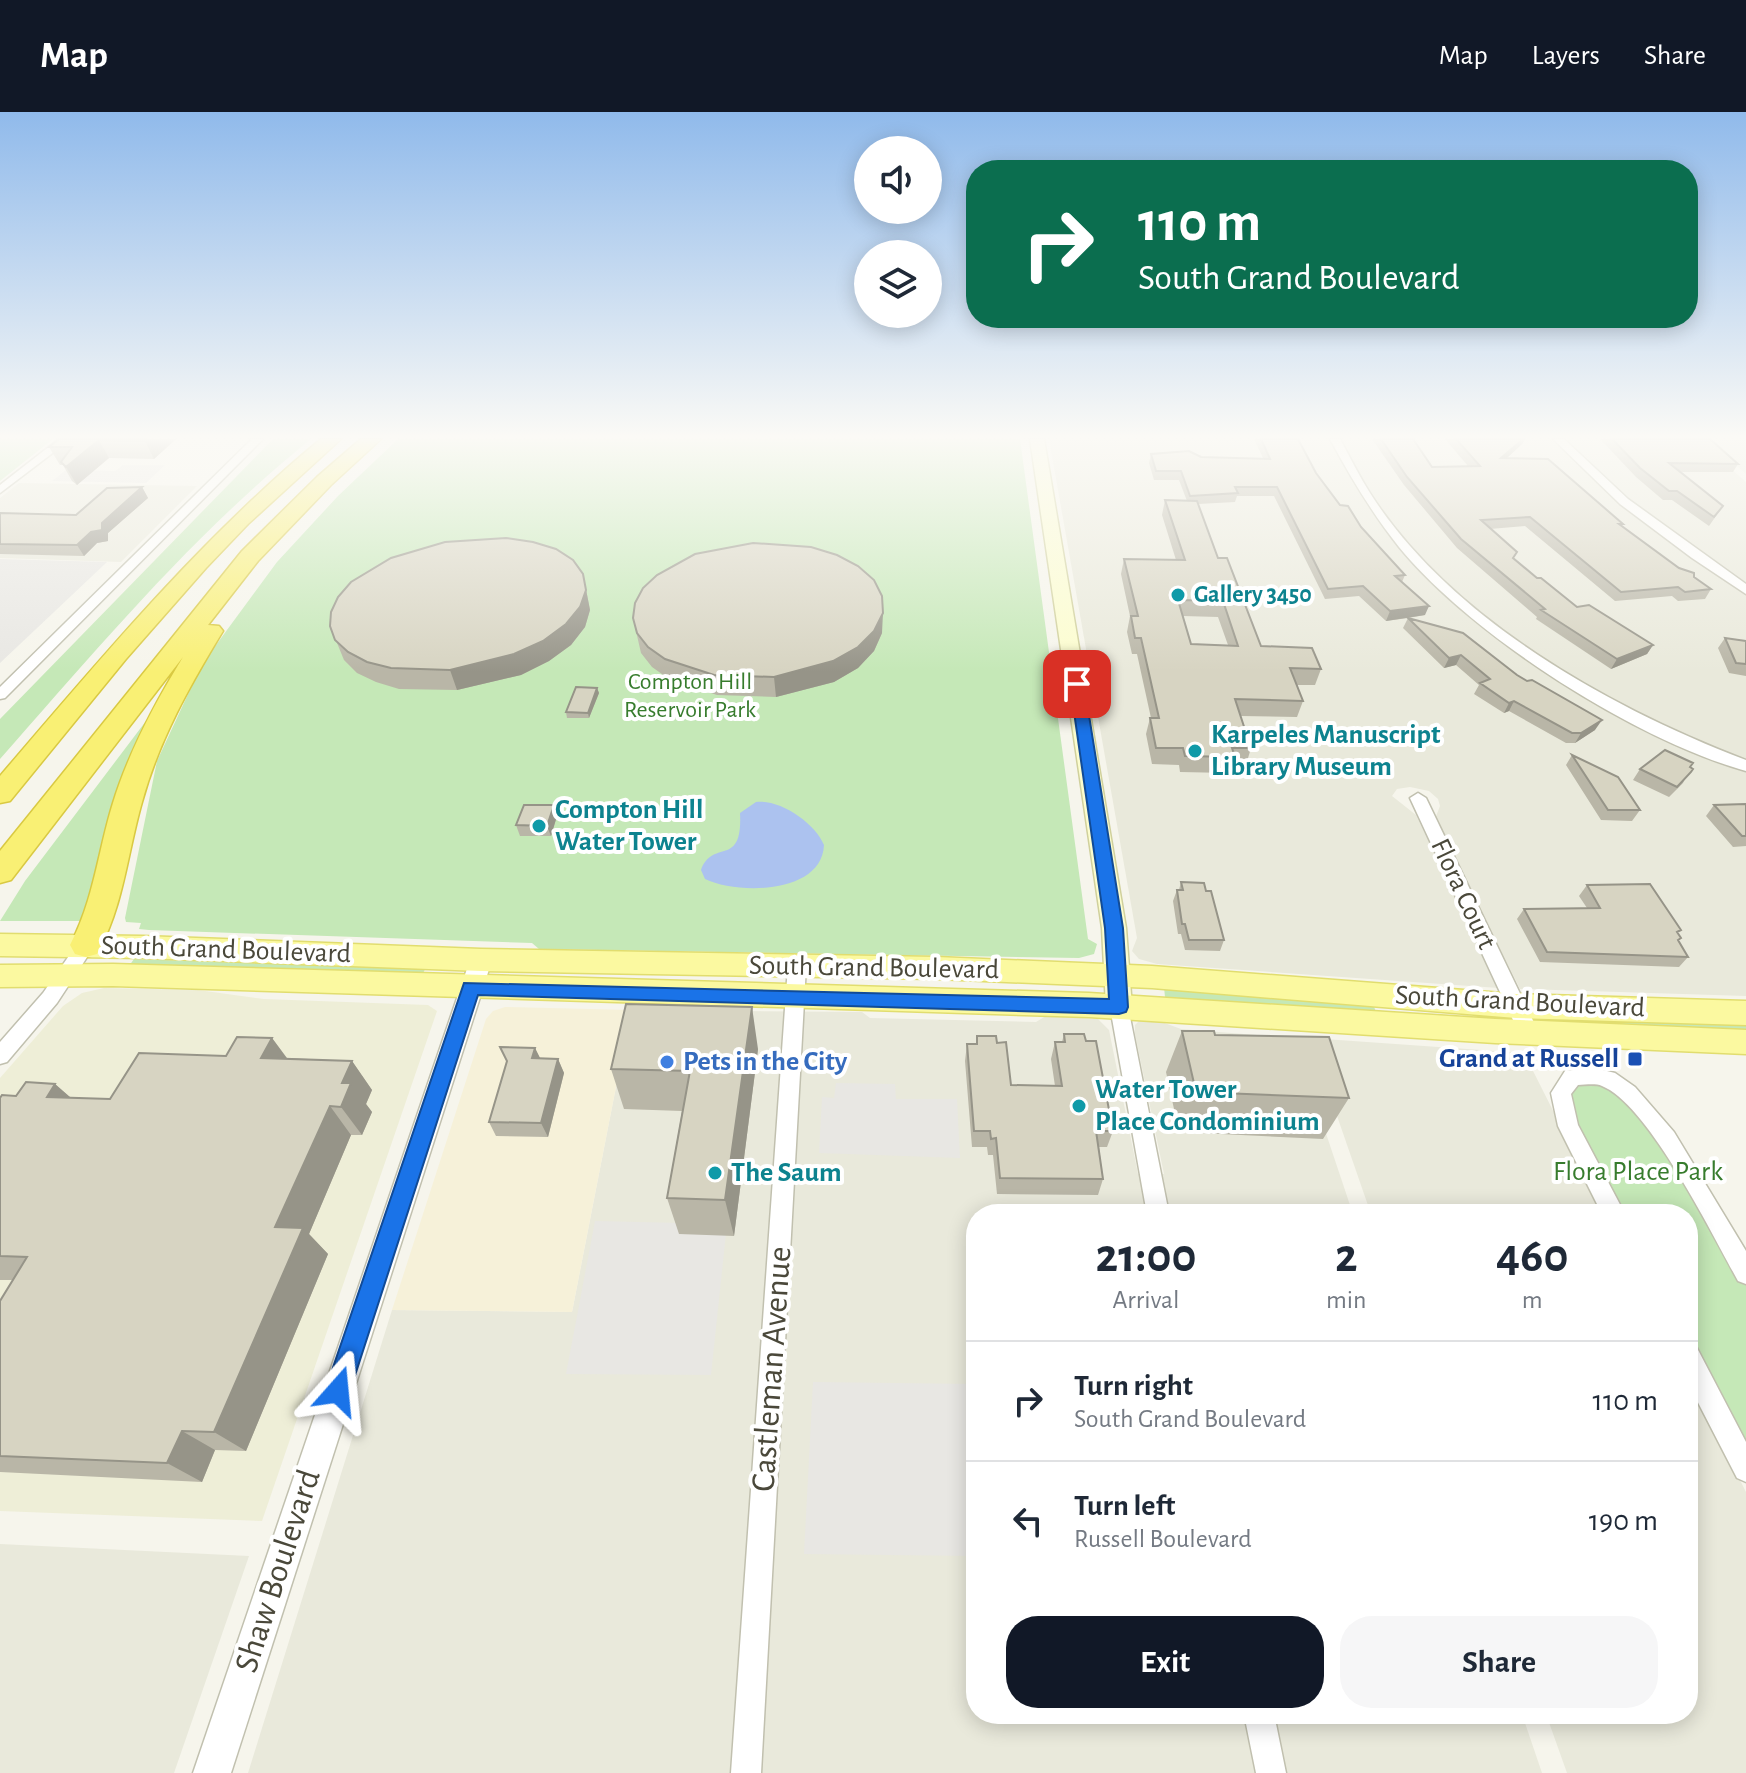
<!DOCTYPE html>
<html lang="en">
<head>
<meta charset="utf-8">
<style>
	:root { --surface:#fff; --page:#f6f6f7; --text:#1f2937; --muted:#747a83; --line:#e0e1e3; --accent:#111827 }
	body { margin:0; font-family:"Alegreya Sans",sans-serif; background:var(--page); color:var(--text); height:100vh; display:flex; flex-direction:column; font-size:30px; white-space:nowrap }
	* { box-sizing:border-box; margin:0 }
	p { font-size:26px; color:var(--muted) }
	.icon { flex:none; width:44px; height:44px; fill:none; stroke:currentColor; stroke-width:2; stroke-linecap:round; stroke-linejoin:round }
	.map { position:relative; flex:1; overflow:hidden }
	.sheet { position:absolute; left:966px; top:1092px; width:732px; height:520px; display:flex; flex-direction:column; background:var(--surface); border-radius:32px; box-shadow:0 4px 20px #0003 }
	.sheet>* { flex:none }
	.hud { position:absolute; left:966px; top:48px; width:732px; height:168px; border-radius:32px; box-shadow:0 4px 20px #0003; background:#0b6e4f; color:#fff; overflow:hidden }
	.controls { position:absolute; left:854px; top:24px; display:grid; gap:16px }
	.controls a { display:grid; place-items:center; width:88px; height:88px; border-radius:50%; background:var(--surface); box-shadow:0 4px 20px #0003; font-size:40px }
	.pin { position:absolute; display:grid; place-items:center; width:68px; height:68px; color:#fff; margin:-34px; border-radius:16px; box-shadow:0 4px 12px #0006 }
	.me { position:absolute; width:88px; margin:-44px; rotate:18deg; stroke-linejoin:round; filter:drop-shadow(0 0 6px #0008) }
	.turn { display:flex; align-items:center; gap:28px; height:168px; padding:0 40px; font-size:36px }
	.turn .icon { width:104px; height:104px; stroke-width:2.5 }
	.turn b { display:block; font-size:56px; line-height:68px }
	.eta { display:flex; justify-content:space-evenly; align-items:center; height:136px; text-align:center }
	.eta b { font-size:48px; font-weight:600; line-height:56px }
	.cta { display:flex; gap:16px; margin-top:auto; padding:16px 40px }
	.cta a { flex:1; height:92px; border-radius:32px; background:var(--accent); color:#fff; font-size:32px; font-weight:600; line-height:92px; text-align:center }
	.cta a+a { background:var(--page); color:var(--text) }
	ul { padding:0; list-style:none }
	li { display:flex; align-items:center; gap:24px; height:120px; padding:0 40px; border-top:2px solid var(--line) }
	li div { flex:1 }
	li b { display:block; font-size:30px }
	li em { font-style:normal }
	header { display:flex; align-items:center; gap:48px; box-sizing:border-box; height:112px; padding:0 40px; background:var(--accent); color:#fff }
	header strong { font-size:38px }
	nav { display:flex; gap:44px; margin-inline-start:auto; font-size:28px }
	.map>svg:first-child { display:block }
	.residential { fill:#e9e9db }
	.commercial { fill:#f6f1d9 }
	.education { fill:#eeeed7 }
	.green { fill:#c5e8b7 }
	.parking { fill:#e8e7e3 }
	.water { fill:#acc2ef }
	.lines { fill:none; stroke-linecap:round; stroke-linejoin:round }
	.minor-casing { stroke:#c1c0af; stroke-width:3 }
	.tertiary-casing { stroke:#c1c0af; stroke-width:3 }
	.secondary-casing { stroke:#d0d09c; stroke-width:3 }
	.primary-casing { stroke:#e1dd6f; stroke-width:3 }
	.motorway-casing { stroke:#d9c943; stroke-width:3 }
	.minor { fill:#fff; fill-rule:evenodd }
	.tertiary { fill:#fff; fill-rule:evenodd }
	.secondary { fill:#fcfdcf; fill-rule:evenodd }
	.primary { fill:#fbf9a0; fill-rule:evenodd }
	.motorway { fill:#f9f074; fill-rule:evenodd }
	.wall { fill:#b9b6a7; fill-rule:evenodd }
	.shaded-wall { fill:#969488 }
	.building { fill:#d7d4c2; stroke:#969488; stroke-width:2; fill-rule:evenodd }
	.route { fill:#1a73e8; stroke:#114b97; stroke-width:2 }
	.culture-dot { fill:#0f9aa8; stroke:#fff; stroke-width:3 }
	.transit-dot { fill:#1a4fb4; stroke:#fff; stroke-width:3 }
	.shop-dot { fill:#3f7fe0; stroke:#fff; stroke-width:3 }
	.labels { text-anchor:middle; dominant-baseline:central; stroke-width:8; stroke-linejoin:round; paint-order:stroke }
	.far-culture-label { font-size:24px; font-weight:bold; fill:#0d838f; stroke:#fff; text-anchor:start }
	.far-park-label { font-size:24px; fill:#377c2d; stroke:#fff }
	.culture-label { font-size:28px; font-weight:bold; fill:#0d838f; stroke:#fff; text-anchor:start }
	.street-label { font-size:28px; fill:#4a483a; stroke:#fff }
	.transit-label { font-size:28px; font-weight:bold; fill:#164399; stroke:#fff; text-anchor:end }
	.shop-label { font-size:28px; font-weight:bold; fill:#366cbe; stroke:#fff; text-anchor:start }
	.park-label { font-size:28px; fill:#377c2d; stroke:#fff }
	.near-street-label { font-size:34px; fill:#4a483a; stroke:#fff }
</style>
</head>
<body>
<header>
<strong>Map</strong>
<nav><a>Map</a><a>Layers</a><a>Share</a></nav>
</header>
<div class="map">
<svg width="1746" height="1661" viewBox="0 0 1746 1661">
	<rect width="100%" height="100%" fill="#f6f5ec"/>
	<path class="residential" d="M1049,327H1697L1746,370V884L1520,877L1435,707L1440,694L1438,687L1429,679L1410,675L1397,677L1392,684L1416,703L1499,876L1157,852L1139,847L1132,839L1137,826Z
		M1706,327H1746V362Z
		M19,371L197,374L121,450L0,446V386Z
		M631,898L862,900L870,906L1036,910L1046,904L1098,907L1109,918L1138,1062H1164L1135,922V913L1139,909H1159L1181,917L1294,926L1353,1102H976V1602H1522L1542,1661H248L392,1198L572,1200Z
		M1310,926L1524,941L1605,1102H1371Z
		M1688,1266L1746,1380V1661H1567L1546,1602H1688Z
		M0,1432L249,1444L174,1661H0Z"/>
	<path class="commercial" d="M505,895L631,898L572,1200L392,1198L486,907L493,899Z"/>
	<path class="education" d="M104,876L198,878L264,887L428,893L437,899L262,1409L0,1399V966L63,894L82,881Z"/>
	<path class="green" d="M0,327H53L0,369Z
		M273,327H311C194,421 99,535 0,647V607Z
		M398,327H1020L1088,827L1097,832L1094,842L1079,846L539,837L532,831L149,818L139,817L141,811L126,810L125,806L157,649L202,552L277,450L338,384Z
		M149,605L153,606L84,809H0L25,769Z
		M134,847L425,857L422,864L129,854Z
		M1164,875L1373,892L1376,900L1165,885Z
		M1565,907L1746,913V920L1568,913Z
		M1572,965L1606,966L1636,988L1746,1161V1357L1688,1245V1102H1614L1568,1014Z"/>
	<path class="parking" d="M123,353H165L146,371L52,369L66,358L115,359Z
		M0,447L107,450L0,551Z
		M836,971L895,972L896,987H957L960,1046L819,1041L822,985L834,986Z
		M595,1109L727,1112L711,1263L566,1262Z
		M813,1270L976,1272V1444L804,1442Z"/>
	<path class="water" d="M756,690C780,687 815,711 824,733C822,782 738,783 705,767L701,758C713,726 743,757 740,701Z"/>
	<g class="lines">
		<g class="minor-casing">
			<path id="minor" d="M59,327H71L0,381V373Z
				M252,327H263L5,586L0,587V575Z
				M1330,327H1340C1350,345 1359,364 1370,381C1450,507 1610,596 1746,648V659C1635,628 1472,524 1399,435C1372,401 1351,366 1330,327Z
				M1553,327H1564L1628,387L1746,472V482L1692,446L1620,392Z
				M1418,681L1426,686L1539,921L1536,927L1529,929L1522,927L1519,921L1410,686Z
				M86,826L92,828L95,833L57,891L7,950L0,952V930L43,881L80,828Z
				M797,847L803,849L806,854L761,1661H731L788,854L791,849Z
				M1119,887L1126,890L1128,895L1169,1102H1147L1110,895L1112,890Z
				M1595,956L1615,961L1635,975L1674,1020L1746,1139V1172L1738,1169C1713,1124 1648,992 1602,974C1595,971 1585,973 1578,973L1571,982L1578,1013L1625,1102H1602L1558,1014L1551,981L1565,959Z
				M1688,1233L1697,1236L1746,1330V1370L1737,1366L1688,1271Z
				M1244,1602H1274L1286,1661H1256Z"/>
		</g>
		<g class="tertiary-casing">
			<path id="tertiary" d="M481,839L489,842L492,848L231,1661H193L470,848L473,842Z"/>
		</g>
		<g class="secondary-casing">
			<path id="secondary" d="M1030,327H1044L1126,816L1132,895L1128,902L1119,905L1110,902L1106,895L1102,816Z"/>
		</g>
		<g class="primary-casing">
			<path id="primary" d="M0,822L143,824L481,837L937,845L1152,854L1516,882L1746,889V913L1516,906L1152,876L937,867L481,859L143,846L0,844Z
				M113,852L1089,881L1495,907L1746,918V942L1495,931L1089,905L113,874L0,875V853Z"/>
		</g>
		<g class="motorway-casing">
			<path id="motorway" d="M321,327H341L248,412L206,456L126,547L10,689L0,691V664C101,546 200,427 321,327Z
				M361,327H381L331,373L258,449L208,513L219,514L223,519C190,573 159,628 142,690C127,742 124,793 97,842L86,845L75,842L70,833C94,788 98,739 113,691C129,639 155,591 183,545L11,768L0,771V739L242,439L317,365Z"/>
		</g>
		<use href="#minor" class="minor"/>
		<use href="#tertiary" class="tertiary"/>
		<use href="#secondary" class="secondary"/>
		<use href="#primary" class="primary"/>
		<use href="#motorway" class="motorway"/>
	</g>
	<path class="wall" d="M59,327H176L154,347L109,346L77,373L72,369L63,353H60L49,335Z
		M1254,327H1298L1316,361L1340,393L1405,463L1402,470L1425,503L1408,506L1517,563L1595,618L1575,631H1566L1509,599L1504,601L1474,582L1479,573L1456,553L1444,556L1403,516L1408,506L1386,509L1359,484L1325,487L1274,384H1237L1235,390L1198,392L1218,446L1261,534L1321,557L1315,573H1297L1303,589L1297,605L1241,604L1251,636L1246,653L1232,652L1229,661L1180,660L1179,653L1152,652L1146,622L1150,606H1151L1137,542H1132L1127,520L1130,504L1121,462L1124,447L1176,448L1162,403L1165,388L1187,389L1179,368H1154L1149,351L1151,342L1201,345L1263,346ZM1183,504L1218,505L1228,533L1191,532Z
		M1372,327H1413L1432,355L1468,354L1445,327H1525L1522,332L1507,346L1623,412L1622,414L1679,456L1694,465L1711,477L1705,487L1678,489L1672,484L1615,489L1525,414L1490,417L1513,447L1537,466L1577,495L1653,533L1647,542L1611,557L1536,507L1537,505L1457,436L1404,373Z
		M1600,327H1710L1738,352L1733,360H1680L1723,394L1709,414L1672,388H1663L1636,365Z
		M142,375L148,386L108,421V429L97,431L84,444L0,442V401L76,403Z
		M583,462L590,498L585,515L571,533L549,549L521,563L457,578L399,577L376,570L357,561L344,548L330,514Z
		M633,506L882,521L874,539L858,556L834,570L776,585L717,583L669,567L652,555L641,541Z
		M1725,526L1746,529V564L1729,561L1718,536Z
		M597,576L599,581L589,606H567L566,600Z
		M1572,643L1640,698L1632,709L1601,708L1566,653Z
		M1690,656L1683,671L1669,685L1633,668L1640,657Z
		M1746,692V734L1733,735L1706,704L1714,693Z
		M554,693L557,704L551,724H520L516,713Z
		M1181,770L1224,828L1220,839L1185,838L1181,822H1178L1173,789L1177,778H1179Z
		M1587,773L1678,822V829L1688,845L1679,855L1540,850L1517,807L1524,797L1587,796L1579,784Z
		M1182,919L1215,923L1349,986L1323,1027L1179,1020L1166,960Z
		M1064,922L1086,929L1113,1019L1107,1035H1099L1103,1067L1098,1083L997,1082L993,1043H988L987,1035H972L965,949L967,932H976L977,924L997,931L1011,973L1055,974L1051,947L1055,930H1062Z
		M272,926L287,946L352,949L372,978L366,992L372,1000L362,1023H351L309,1122L328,1142L246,1339L215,1338L202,1370L0,1360V1189L13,1168H0V986L16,984L55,972L71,986L110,987Z
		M500,935L535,936L540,946L558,947L564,961L548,1025L496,1024L489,1010L507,950Z
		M758,937L734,1124L679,1122L667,1086L682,999L624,997L611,957Z"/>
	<path class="shaded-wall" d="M146,327H176L154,347L145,329Z
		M1523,327H1525L1522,332L1497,355L1501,346Z
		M99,328L109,346L77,373L66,355Z
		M142,375L148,386L108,421V429L97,431L84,444L77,433Z
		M583,462L590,498L585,515L571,533L549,549L521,563L457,578L450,558Z
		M1429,494L1425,503L1386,509L1390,499Z
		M883,501L882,521L874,539L858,556L834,570L776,585L774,565Z
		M1653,533L1647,542L1611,557L1617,547Z
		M1461,543L1456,553L1444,556L1449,546Z
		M597,576L599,581L589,606L588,601Z
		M1514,589L1509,599L1504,601L1509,591Z
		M1602,608L1595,618L1575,631L1581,621Z
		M554,693L557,704L551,724L547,714Z
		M752,895L758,937L734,1124L725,1088Z
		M272,926L294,956L261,946Z
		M535,936L542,950L532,946Z
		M558,947L564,961L548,1025L541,1011Z
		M352,949L372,978L366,992L372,1000L362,1023L341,995L342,971Z
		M55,972L87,1000L47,985Z
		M330,994L351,1023L309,1122L328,1142L246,1339L214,1320L275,1115Z
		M182,1319L215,1338L202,1370L167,1351Z"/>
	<path class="building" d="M59,327H146L145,329L99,328L66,355L61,350L72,335H49Z
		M1261,327H1298L1316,361L1340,393L1348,394L1361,415L1405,463L1395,464L1429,494L1390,499L1363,474L1328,477L1277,375H1235L1238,381L1190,384L1181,359H1156L1151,342L1189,339L1201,345L1270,347Z
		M1381,327H1413L1432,355L1480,354L1456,327H1523L1501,346L1548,347L1623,412H1619L1679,456L1694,461V465L1711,477L1685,480L1678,475L1621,480L1530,405L1481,408L1517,440L1513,446L1537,466H1541L1577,495L1589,493L1653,533L1617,547L1541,498L1545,497L1461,427L1407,365Z
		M1612,327H1710L1738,352L1669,351L1723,394L1714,405L1677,379H1669L1640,356Z
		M142,375L102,411V418L91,420L77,433L0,432V401L76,403L107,376Z
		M1165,388L1197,389L1218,446H1227L1261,534L1312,536L1321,557L1290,556L1303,589L1235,587L1251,636H1232L1235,645L1185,644L1183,636H1156L1150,606H1159L1141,526H1135L1131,504H1138L1124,447L1185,448ZM1178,488L1223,489L1238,534L1191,532Z
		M506,426L533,430L556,437L573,448L583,462L586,478L580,495L566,512L543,529L514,542L450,558L391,556L367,550L348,540L335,528L330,514L331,500L338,485L351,470L391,446L445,430Z
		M753,431L811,435L837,443L858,454L874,468L882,484L883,501L874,519L858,535L833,549L774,565L714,563L665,547L648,535L637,521L633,506L635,491L643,476L657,463L695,442Z
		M1408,506L1463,521L1517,563L1527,569L1532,568L1602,608L1581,621H1572L1514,589L1509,591L1480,571L1490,567L1461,543L1449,546Z
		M1725,526L1746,529V552L1736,551Z
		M576,575L597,576L588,601L566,600Z
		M1665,638L1693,651L1690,655L1693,657L1691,660L1677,675L1640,657Z
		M1572,643L1618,665L1640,698H1608Z
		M1746,692V724H1742L1714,693Z
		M524,693H554L547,714L516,713Z
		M1181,770L1204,771L1206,779H1211L1224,828H1189L1185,812H1182L1177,778H1183Z
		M1650,772L1681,818L1677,820L1681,826L1678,828L1688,845L1547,840L1524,797L1600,796L1587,773Z
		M626,892L752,895L725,1088L667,1086L690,959L611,957Z
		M1182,919H1214L1215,923L1329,925L1349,986L1196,980Z
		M1064,922H1084L1086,929H1096L1113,1019H1096L1103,1067L1000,1066L996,1026L991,1027L990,1019H974L967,932H977V924H996L997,931L1006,930L1011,973L1062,974L1055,930H1065Z
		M237,925L272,926L261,946L352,949L342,971H351L341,995L330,994L275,1115L303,1116L214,1320L182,1319L167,1351L0,1344V1189L27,1145L0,1144V986L2,983L16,984L26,970L55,972L47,985L110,987L139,941L226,944Z
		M500,935L535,936L532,946L558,947L541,1011L489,1010L507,949Z"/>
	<linearGradient id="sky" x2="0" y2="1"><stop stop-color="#90baeb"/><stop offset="0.58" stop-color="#fbfaf6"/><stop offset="1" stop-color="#fbfaf6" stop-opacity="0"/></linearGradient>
	<rect width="1746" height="560" fill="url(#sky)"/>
	<path class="route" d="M1077,568L1084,572L1123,816L1128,895L1126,900L1119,902L478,883L350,1279L346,1288L338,1292L329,1288L325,1279L464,871L1109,887L1105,816L1070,572Z"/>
	<g class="culture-dot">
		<circle cx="1178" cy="483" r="8"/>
		<circle cx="1195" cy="639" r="8"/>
		<circle cx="539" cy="714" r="8"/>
		<circle cx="1079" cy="994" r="8"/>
		<circle cx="715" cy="1061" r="8"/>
	</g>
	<rect class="transit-dot" x="1627" y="939" width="16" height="16" rx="4"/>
	<circle class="shop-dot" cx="667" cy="950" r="8"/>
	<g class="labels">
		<g class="far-culture-label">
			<text x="1194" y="483">Gallery 3450</text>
		</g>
		<g class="far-park-label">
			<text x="690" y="570">Compton Hill<tspan x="690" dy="28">Reservoir Park</tspan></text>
		</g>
		<g class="culture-label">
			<text x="1211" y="623">Karpeles Manuscript<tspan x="1211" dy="32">Library Museum</tspan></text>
			<text x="555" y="698">Compton Hill<tspan x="555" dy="32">Water Tower</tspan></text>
			<text x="1095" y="978">Water Tower<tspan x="1095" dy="32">Place Condominium</tspan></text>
			<text x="731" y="1061">The Saum</text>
		</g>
		<g class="street-label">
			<text transform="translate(1463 782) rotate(65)">Flora Court</text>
			<text transform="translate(226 838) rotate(2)">South Grand Boulevard</text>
			<text transform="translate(874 856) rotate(1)">South Grand Boulevard</text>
			<text transform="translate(1520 890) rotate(3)">South Grand Boulevard</text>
		</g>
		<g class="transit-label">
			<text x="1619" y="947">Grand at Russell</text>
		</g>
		<g class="shop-label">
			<text x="683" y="950">Pets in the City</text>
		</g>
		<g class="park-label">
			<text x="1638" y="1060">Flora Place Park</text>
		</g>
		<g class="near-street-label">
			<text transform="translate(772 1257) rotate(-86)">Castleman Avenue</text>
			<text transform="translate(278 1459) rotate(-72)">Shaw Boulevard</text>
		</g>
	</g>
</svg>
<div class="controls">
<a><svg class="icon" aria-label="sound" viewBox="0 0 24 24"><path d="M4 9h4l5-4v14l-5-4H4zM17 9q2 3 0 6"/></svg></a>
<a><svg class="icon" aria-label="layers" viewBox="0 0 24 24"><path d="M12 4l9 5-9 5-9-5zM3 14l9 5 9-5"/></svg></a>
</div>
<div class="pin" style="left:1077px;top:572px;background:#d93025"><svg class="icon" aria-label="arrive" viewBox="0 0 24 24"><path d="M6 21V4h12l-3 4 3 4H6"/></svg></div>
<svg class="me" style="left:338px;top:1279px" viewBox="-20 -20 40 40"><path d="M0-17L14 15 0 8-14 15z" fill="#1a73e8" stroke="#fff" stroke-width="4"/></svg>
<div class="hud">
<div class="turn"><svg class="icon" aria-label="right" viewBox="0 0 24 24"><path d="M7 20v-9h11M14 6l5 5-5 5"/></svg><div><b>110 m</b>South Grand Boulevard</div></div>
</div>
<section class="sheet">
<div class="eta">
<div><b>21:00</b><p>Arrival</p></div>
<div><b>2</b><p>min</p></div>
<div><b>460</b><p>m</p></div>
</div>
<ul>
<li><svg class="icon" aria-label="right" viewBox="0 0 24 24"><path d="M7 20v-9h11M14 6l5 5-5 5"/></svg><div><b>Turn right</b><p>South Grand Boulevard</p></div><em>110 m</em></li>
<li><svg class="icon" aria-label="left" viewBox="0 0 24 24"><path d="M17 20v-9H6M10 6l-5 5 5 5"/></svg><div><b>Turn left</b><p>Russell Boulevard</p></div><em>190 m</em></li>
</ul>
<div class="cta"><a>Exit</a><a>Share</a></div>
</section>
</div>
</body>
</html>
